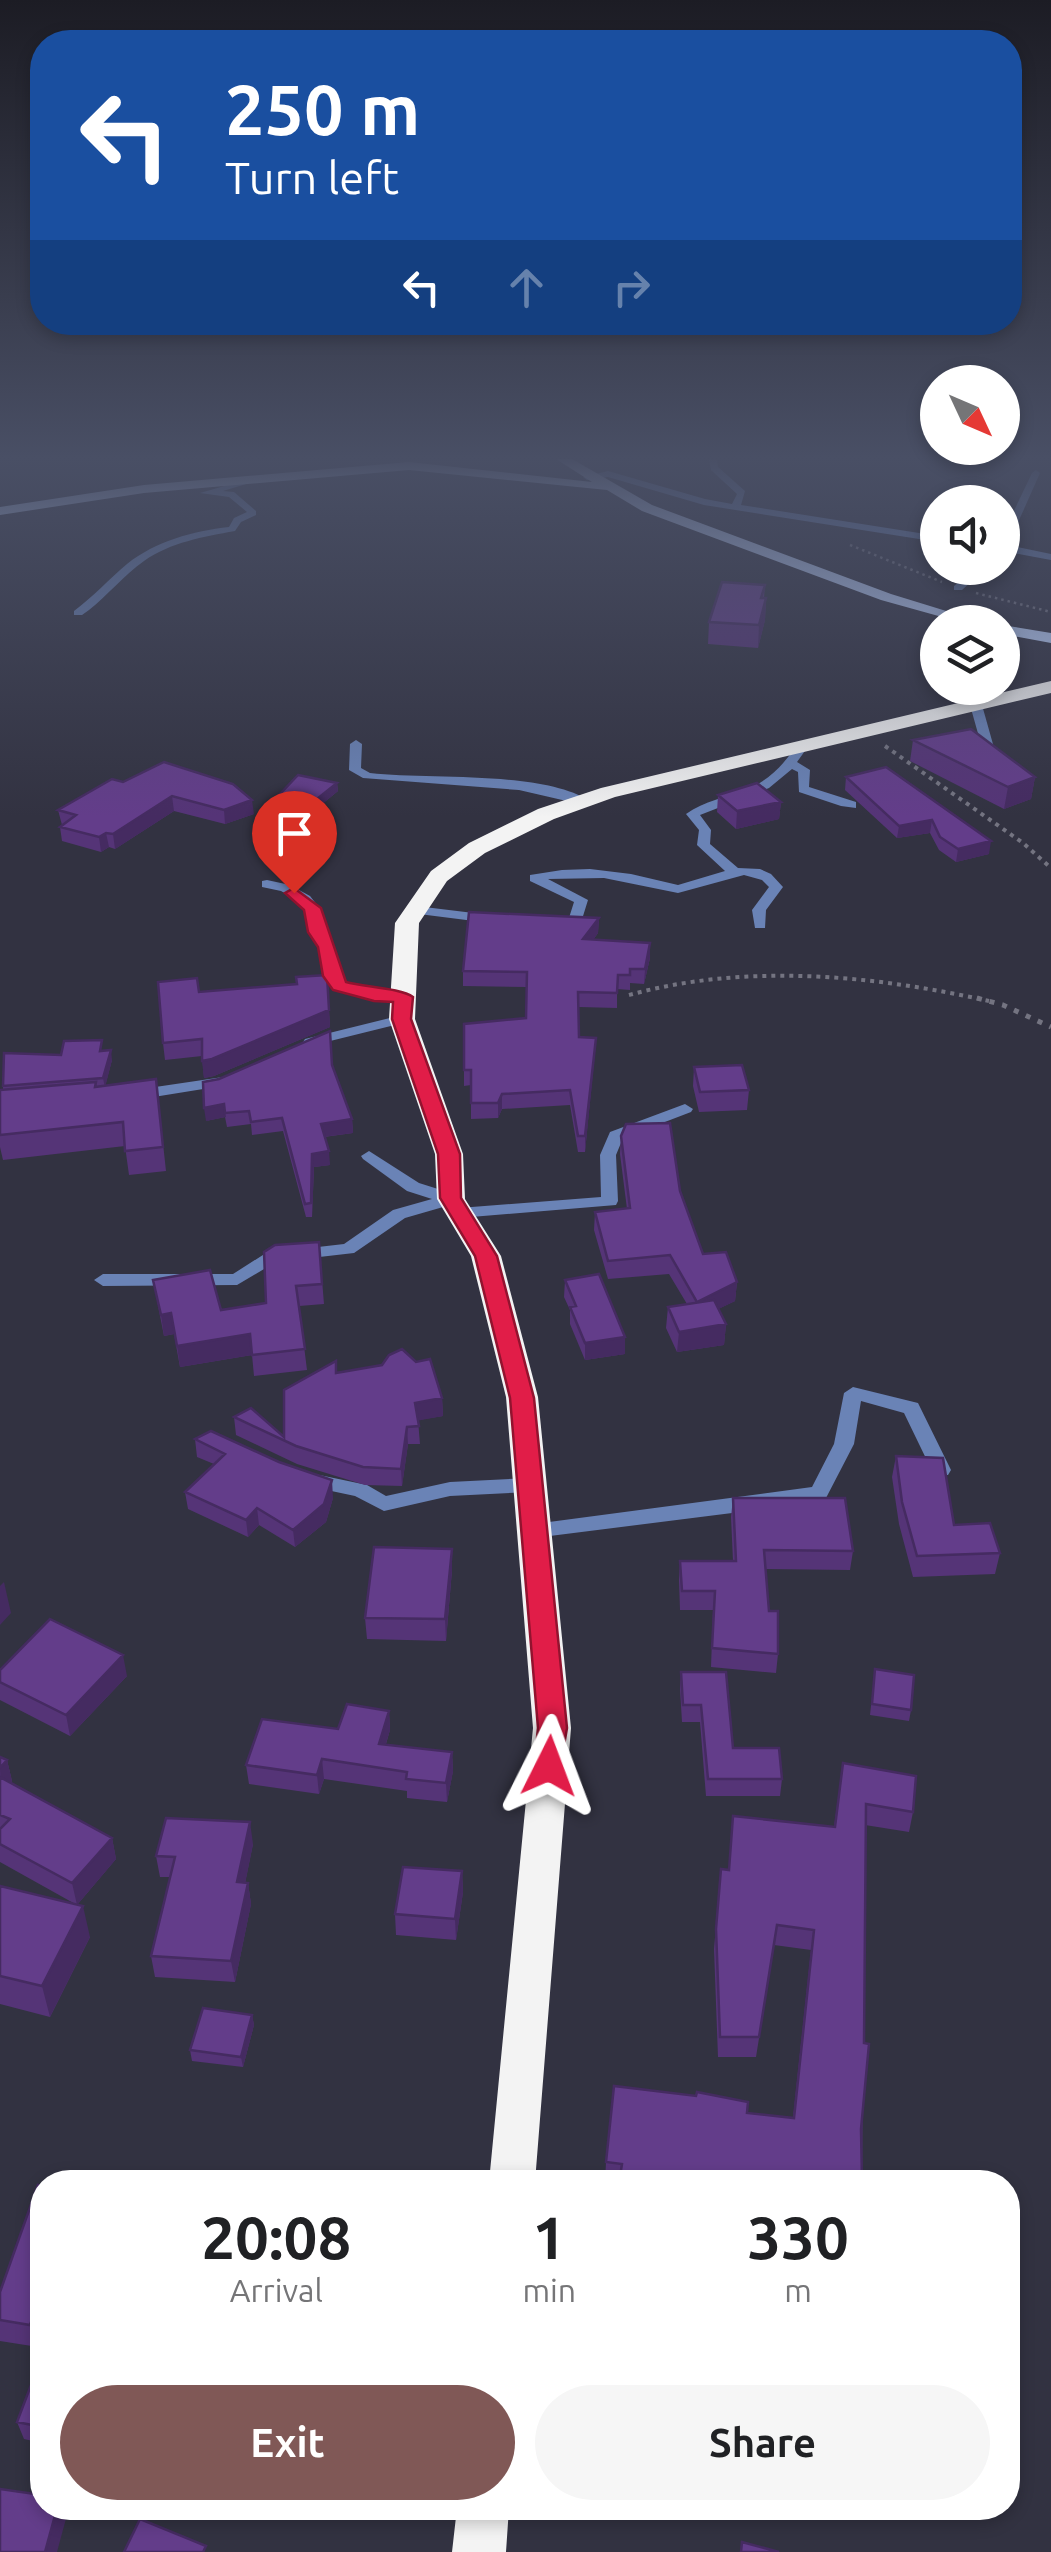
<!DOCTYPE html>
<html lang="en">
<head>
<meta charset="utf-8">
<style>
	:root { --surface:#fff; --page:#f6f6f6; --text:#202124; --muted:#757577; --accent:#805856 }
	body { margin:0; font-family:Ubuntu,sans-serif; background:var(--page); color:var(--text); height:100vh; display:flex; flex-direction:column; font-size:38px; white-space:nowrap }
	* { box-sizing:border-box; margin:0 }
	p { font-size:32px; color:var(--muted) }
	.icon { flex:none; width:55px; height:55px; fill:none; stroke:currentColor; stroke-width:2; stroke-linecap:round; stroke-linejoin:round }
	.map { position:relative; flex:1; overflow:hidden }
	.sheet { position:absolute; left:30px; top:2170px; width:990px; height:350px; display:flex; flex-direction:column; background:var(--surface); border-radius:40px; box-shadow:0 5px 15px #0003 }
	.sheet>* { flex:none }
	.top-card { position:absolute; left:30px; top:30px; width:992px; height:305px; border-radius:40px; box-shadow:0 5px 15px #0003; background:#1a4fa0; color:#fff; overflow:hidden }
	.needle { width:65px; rotate:134deg }
	.controls { position:absolute; left:920px; top:365px; display:grid; gap:20px }
	.controls a { display:grid; place-items:center; width:100px; height:100px; border-radius:50%; background:var(--surface); box-shadow:0 5px 15px #0003; font-size:50px }
	.pin { position:absolute; display:grid; place-items:center; width:85px; height:85px; color:#fff; margin:-102px -42px; border-radius:50% 50% 50% 0; rotate:-45deg; box-shadow:0 0 10px #0007 }
	.pin .icon { rotate:45deg }
	.me { position:absolute; width:110px; margin:-55px; rotate:3deg; stroke-linejoin:round; filter:drop-shadow(0 0 8px #0008) }
	.turn { display:flex; align-items:center; gap:35px; height:210px; padding:0 30px; font-size:45px }
	.turn .icon { width:130px; height:130px; stroke-width:2.5 }
	.turn b { display:block; font-size:70px; line-height:85px }
	.lanes { display:flex; align-items:center; height:95px; padding:0 30px; background:#0003; justify-content:center; gap:50px; direction:ltr }
	.lanes .off { opacity:.35 }
	.eta { display:flex; justify-content:space-evenly; align-items:center; height:170px; text-align:center }
	.eta b { font-size:60px; font-weight:700; line-height:70px }
	.button { display:flex; gap:20px; margin-top:auto; padding:20px 30px }
	.button a { flex:1; height:115px; border-radius:60px; background:var(--accent); color:#fff; font-size:40px; font-weight:700; line-height:115px; text-align:center }
	.button a+a { background:var(--page); color:var(--text) }
	.map>svg:first-child { display:block }
	.lines { fill:none; stroke-linecap:round; stroke-linejoin:round }
	.path-far2 { stroke:#747481; stroke-width:2.5; stroke-dasharray:2.5 4; stroke-linecap:butt }
	.path-far1 { stroke:#747481; stroke-width:4; stroke-dasharray:4 5; stroke-linecap:butt }
	.path { stroke:#747481; stroke-width:5; stroke-dasharray:5 8; stroke-linecap:butt }
	.minor { fill:#6a83b6; fill-rule:evenodd }
	.major { fill:#bed4fe; fill-rule:evenodd }
	.highway { fill:#f3f3f3; fill-rule:evenodd }
	.wall { fill:#553477 }
	.shaded-wall { fill:#452b61 }
	.building { fill:#633d8a; stroke:#452b61; stroke-width:2.5 }
	.route { fill:#e11d48; stroke:#92132f; stroke-width:2.5 }
</style>
</head>
<body>
<div class="map">
<svg width="1051" height="2552" viewBox="0 0 1051 2552">
	<rect width="100%" height="100%" fill="#323241"/>
	<g class="lines">
		<path class="path-far2" d="M850,545L942,582
			M976,593L1051,612"/>
		<path class="path-far1" d="M885,746L1023,843L1051,868
			M629,995C745,963 873,975 989,1001"/>
		<path class="path" d="M977,998L1003,1005L1051,1027"/>
		<path class="minor" d="M709,459H717L718,467L745,491L741,505L938,536V542L704,505L608,477L587,480L583,477L608,471L705,499L732,504L737,494L711,470Z
			M1036,470L1040,473L1008,545L1051,554V560L1002,551V536L1032,473Z
			M252,478L259,480L223,491L234,492L256,511V515L241,522L235,531C203,537 171,542 144,561C124,575 108,595 89,610L82,615H74V611C93,597 109,579 127,564C156,541 193,531 229,527L234,518L247,512L229,497L200,493Z
			M976,568H986L962,590H954V586Z
			M976,702L982,705L998,762L996,765L986,762L970,705Z
			M356,740L362,744L361,768L370,773C429,780 541,770 590,801L584,805L519,790L363,778L349,770L350,744Z
			M801,744L807,748L797,762L810,770L809,787L856,802V808L841,806L799,792L798,772L792,769L769,788L700,815L711,830L710,844L738,868L760,869L771,874L783,887L766,910L765,928H755L752,910L769,887L762,880L744,875L678,893L604,878L548,879L588,900L579,929L555,928V922L568,921L574,902L530,881V875L562,870L590,869L631,874L678,885L725,871L697,845L699,830L686,814C704,801 727,797 747,789C770,780 783,765 797,745Z
			M267,880L290,885L310,896L317,905L324,932L334,947L340,976L345,983L375,992L408,994V1000H374L335,989L326,976L320,947L310,932L305,908L300,902L281,891L262,887V881Z
			M416,906L490,915L497,919L490,923L411,913V907Z
			M402,1015L409,1019L407,1022L310,1046L303,1042L305,1039Z
			M223,1077L228,1079L231,1082L228,1085L135,1100L127,1095L135,1090Z
			M685,1104L693,1109L691,1112L623,1138L616,1155L618,1201L616,1205L459,1218L451,1213L459,1208L601,1197L600,1155L610,1132Z
			M369,1151L419,1183L457,1195L459,1199L457,1203L405,1218L354,1253L276,1262L237,1285L103,1286L94,1280L103,1274H233L266,1253L344,1244L393,1210L432,1199L407,1191L363,1159L361,1156Z
			M853,1387L918,1403L951,1470L948,1475H934L904,1413L861,1401L854,1444L826,1498L748,1511L534,1538L527,1536L524,1531L527,1526L534,1524L812,1487L834,1444L844,1393Z
			M310,1473L367,1485L386,1496L450,1482L530,1478L537,1480L540,1485L537,1490L530,1492L450,1496L384,1511L355,1496L303,1485L300,1480L303,1475Z"/>
		<path class="major" d="M556,459H572L652,505L891,594L982,622H960L881,600L642,511L607,490L409,470L144,493L0,515V507L144,485L409,462L592,482Z
			M1002,625L1051,633V643L1002,634Z"/>
		<path class="highway" d="M1051,681V693L615,797L554,819L485,853L447,881L419,923L415,1019L463,1154L465,1199L501,1256L538,1397L571,1728L535,2182H489L533,1728L506,1397L471,1256L437,1199L435,1154L389,1019L395,923L431,871L469,843L538,809L601,788Z
			M457,2508H509L506,2552H452Z"/>
	</g>
	<path class="wall" d="M765,585L764,598H766L765,620L758,648L708,644L709,622Z
		M913,740L1035,777L1031,799L1004,809L910,761Z
		M886,767L989,854L956,862L939,850L930,833L897,838L845,790L846,777Z
		M112,779L254,814L225,824L174,811L115,849L109,847L101,852L62,841L60,827L62,825L58,810Z
		M337,783L338,791L293,828L264,821L263,812Z
		M718,795L781,802L779,819L736,829L717,812Z
		M599,918L598,933L593,940L650,958L644,984L630,983V990L617,989V1008L579,1007V1037L596,1038L585,1152H578L570,1105L502,1109L498,1118L471,1119V1085L464,1086V1024L526,1018L527,987L463,986V971Z
		M327,975L330,1027L214,1076L204,1078L202,1056L165,1060L163,1043L199,992L297,984Z
		M103,1051L112,1060L105,1086L156,1079L166,1171L129,1175L125,1146L3,1160L0,1147V1090L3,1089V1086L61,1055Z
		M332,1066L352,1119L353,1133L324,1137L330,1165L314,1167L312,1217H306L283,1131L252,1135L251,1124L227,1127L225,1117L206,1121Z
		M694,1067L749,1090L747,1110L699,1112L693,1086Z
		M621,1136L680,1191L703,1254L737,1282L735,1301L718,1309L726,1324L724,1345L677,1352L666,1328L668,1307L687,1304L669,1274L608,1279L594,1230L595,1212L627,1209L620,1154Z
		M319,1242L324,1304L299,1306L307,1370L254,1376L252,1355L180,1367L174,1334L164,1336L153,1280L221,1310L266,1303Z
		M565,1280L625,1337V1354L585,1360L570,1324V1310L564,1297Z
		M336,1361L337,1373L442,1398L443,1416L418,1420L420,1444H408L402,1486L365,1485L297,1464L236,1435L234,1417L284,1437Z
		M195,1439L333,1498L326,1522L295,1547L259,1525L248,1537L188,1509L185,1492L214,1464L197,1457Z
		M896,1456L954,1525L1000,1553L995,1574L913,1577L899,1524L892,1477Z
		M733,1498L853,1551L850,1570L766,1569L769,1611L778,1654L776,1673L711,1667L713,1610H680L679,1580L680,1561H733L731,1517Z
		M452,1549V1570L446,1641L367,1639L365,1618Z
		M875,1669L911,1710L909,1721L870,1715Z
		M0,1670L127,1676L70,1736L0,1700Z
		M681,1672L733,1748L782,1779L780,1796H706L700,1722H682L680,1689Z
		M389,1711L390,1730L386,1744L452,1752L453,1771L447,1802L407,1798V1791L324,1779L319,1794L249,1784L246,1765Z
		M0,1757L7,1760L12,1781L11,1783L112,1838L116,1859L77,1905L0,1862Z
		M843,1763L913,1812L909,1832L865,1825L862,2182H605L606,2162L747,2113L793,2118L811,1950L774,1945L756,2057H718L714,1949L721,1869L729,1870L834,1827Z
		M253,1844L245,1883H248L251,1904L235,1982L155,1977L151,1956L170,1877H160L156,1856Z
		M462,1871L463,1892L456,1940L396,1935L395,1914Z
		M0,1886L90,1937L50,2017L0,2004Z
		M252,2015L254,2025L243,2067L192,2061L190,2050Z
		M42,2186V2334L38,2347L0,2341V2292Z
		M42,2365V2443L24,2439L17,2422Z
		M624,2508H697L696,2518Z"/>
	<path class="shaded-wall" d="M766,598L765,620L758,648L759,625Z
		M1035,777L1031,799L1004,809L1008,787Z
		M337,783L338,791L293,828L292,819Z
		M172,796L174,811L115,849L113,834Z
		M252,800L254,814L225,824L224,810Z
		M781,802L779,819L736,829L737,811Z
		M932,820L930,833L897,838L899,826Z
		M106,833L109,847L101,852L99,837Z
		M991,841L989,854L956,862L958,849Z
		M599,918L598,933L583,954V939Z
		M650,943V958L644,984L645,969Z
		M329,1010L330,1027L214,1076L204,1078L202,1061Z
		M596,1038L595,1053L585,1152V1136Z
		M111,1050L112,1060L105,1088L103,1078Z
		M502,1094V1109L498,1118V1103Z
		M224,1104L226,1117L206,1121L204,1108Z
		M352,1119L353,1133L322,1137L321,1124Z
		M329,1151L330,1165L314,1167L312,1217V1154Z
		M737,1282L735,1301L696,1320L697,1302Z
		M171,1313L174,1334L164,1336L161,1315Z
		M726,1324L724,1345L677,1352L679,1332Z
		M250,1334L252,1355L180,1367L177,1346Z
		M625,1337V1354L585,1360V1343Z
		M442,1398L443,1416L416,1421L415,1403Z
		M407,1427L408,1444L402,1486L401,1469Z
		M332,1480L333,1498L326,1522L295,1547L293,1530Z
		M257,1508L259,1525L248,1537L246,1520Z
		M452,1549V1570L446,1641L445,1619Z
		M4,1582L11,1613L0,1625V1586Z
		M123,1655L127,1676L70,1736L66,1715Z
		M389,1711L390,1730L380,1763L379,1744Z
		M452,1752L453,1771L447,1802L446,1783Z
		M322,1759L324,1779L319,1794L317,1775Z
		M7,1760L12,1781L1,1796L0,1768Z
		M250,1822L253,1844L241,1904L237,1882Z
		M112,1838L116,1859L77,1905L72,1883Z
		M462,1871L463,1892L456,1940L455,1919Z
		M248,1883L251,1904L235,1982L231,1961Z
		M83,1906L90,1937L50,2017L42,1986Z
		M252,2015L254,2025L243,2067L241,2057Z
		M35,2311L42,2334L38,2347L30,2325Z
		M57,2508H64L67,2515L57,2552H45Z"/>
	<path class="building" d="M722,582L765,585L761,598H766L759,625L709,622Z
		M971,729L1035,777L1008,787L913,740Z
		M164,762L233,784L252,800L224,810L172,796L113,834L106,833L99,837L60,827L76,815L58,810L112,779L123,782Z
		M886,767L991,841L958,849L940,837L932,820L899,826L846,777Z
		M298,775L337,783L292,819L263,812Z
		M757,783L781,802L737,811L718,795Z
		M469,912L599,918L583,939L650,943L645,969H630V975H618L617,993L578,992L579,1037L596,1038L585,1136H578L570,1090L502,1094L498,1103H471V1070H464V1024L526,1018L527,972L463,971Z
		M327,975L329,1010L212,1059L202,1061V1039L163,1043L158,982L197,978L199,992L297,984L296,977Z
		M330,1031L332,1065L352,1119L321,1124L329,1151L312,1154L311,1203L305,1204L282,1118L251,1122L249,1111L225,1113L224,1104L204,1108L203,1082L219,1079Z
		M102,1040L100,1051L111,1050L103,1078L3,1086L4,1053L61,1055L64,1041Z
		M742,1065L749,1090L700,1092L694,1067Z
		M156,1079L163,1147L125,1151L123,1122L0,1135V1090L96,1082L95,1087Z
		M670,1123L680,1191L703,1254L726,1252L737,1282L697,1302L670,1255L608,1261L595,1212L630,1208L621,1136L626,1124Z
		M319,1242L322,1284L296,1286L305,1349L252,1355L250,1334L177,1346L171,1313L161,1315L153,1280L210,1270L221,1310L266,1303L264,1252L275,1245Z
		M599,1274L625,1337L585,1343L570,1307L576,1306L565,1280Z
		M714,1300L726,1324L679,1332L668,1307Z
		M402,1349L416,1362L430,1359L442,1398L415,1403L419,1426L407,1427L401,1469L363,1467L296,1446L234,1417L251,1408L284,1437V1390L336,1361V1373L382,1365L389,1355Z
		M211,1431L279,1462L332,1480L324,1504L293,1530L257,1508L246,1520L185,1492L225,1454L195,1439Z
		M896,1456L943,1458L954,1525L990,1523L1000,1553L917,1556L902,1502Z
		M733,1498H845L853,1551L764,1550L769,1611H778V1654L712,1648L715,1591H682L680,1561H736Z
		M374,1547L452,1549L445,1619L365,1618Z
		M50,1619L123,1655L66,1715L0,1682V1670Z
		M875,1669L914,1675L911,1710L872,1704Z
		M681,1672H726L733,1748H779L782,1779H708L701,1705H683Z
		M347,1704L389,1711L379,1744L452,1752L446,1783L406,1779L407,1772L322,1759L317,1775L246,1765L262,1719L338,1729Z
		M0,1757L7,1760L0,1768Z
		M843,1763L916,1776L913,1812L866,1804L864,2043L869,2044L861,2129L862,2182L839,2180L838,2182H619L622,2164L606,2162L614,2086L696,2096L697,2092L748,2102L747,2113L794,2118L814,1930L777,1925L759,2037H720L716,1929L721,1869L729,1870L733,1816L835,1827Z
		M0,1777L112,1838L72,1883L0,1844V1829L10,1819L0,1815Z
		M166,1818L250,1822L237,1882L248,1883L231,1961L151,1956L175,1857L156,1856Z
		M403,1867L462,1871L455,1919L395,1914Z
		M0,1886L83,1906L42,1986L0,1976Z
		M203,2008L252,2015L241,2057L190,2050Z
		M38,2185L42,2186V2313L35,2311L30,2325L0,2320V2292Z
		M39,2364L42,2365V2427L17,2422Z
		M0,2489L42,2495V2508H57L45,2552H0Z
		M140,2519L206,2546L203,2552H124Z
		M742,2542L779,2552H741Z"/>
	<linearGradient id="sky" x2="0" y2="1"><stop stop-color="#1c1c24"/><stop offset="0.56" stop-color="#494f65"/><stop offset="1" stop-color="#494f65" stop-opacity="0"/></linearGradient>
	<rect width="1051" height="817" fill="url(#sky)"/>
	<path class="route" d="M294,888L321,908L346,982C364,987 401,988 413,997L411,1019L460,1154L461,1198L497,1256L534,1398L567,1728L559,1774L549,1778L539,1774L534,1766L538,1728L510,1398L475,1256L440,1198L438,1154L392,1019L393,1002L374,1001L333,990L323,976L318,947L308,932L304,910L285,893Z"/>
</svg>
<div class="controls">
<a><svg class="needle" viewBox="-14 -14 28 28"><path d="M0-13l5 13h-10z" fill="#e53935"/><path d="M0 13l5-13h-10z" fill="#757577"/></svg></a>
<a><svg class="icon" aria-label="sound" viewBox="0 0 24 24"><path d="M4 9h4l5-4v14l-5-4H4zM17 9q2 3 0 6"/></svg></a>
<a><svg class="icon" aria-label="layers" viewBox="0 0 24 24"><path d="M12 4l9 5-9 5-9-5zM3 14l9 5 9-5"/></svg></a>
</div>
<div class="pin" style="left:294px;top:893px;background:#d93025"><svg class="icon" aria-label="arrive" viewBox="0 0 24 24"><path d="M6 21V4h12l-3 4 3 4H6"/></svg></div>
<svg class="me" style="left:549px;top:1766px" viewBox="-20 -20 40 40"><path d="M0-17L14 15 0 8-14 15z" fill="#e11d48" stroke="#fff" stroke-width="4"/></svg>
<div class="top-card">
<div class="turn"><svg class="icon" aria-label="left" viewBox="0 0 24 24"><path d="M17 20v-9H6M10 6l-5 5 5 5"/></svg><div><b>250 m</b>Turn left</div></div>
<div class="lanes"><svg class="icon" aria-label="left" viewBox="0 0 24 24"><path d="M17 20v-9H6M10 6l-5 5 5 5"/></svg><svg class="icon off" aria-label="ahead" viewBox="0 0 24 24"><path d="M12 20V5M6 11l6-6 6 6"/></svg><svg class="icon off" aria-label="right" viewBox="0 0 24 24"><path d="M7 20v-9h11M14 6l5 5-5 5"/></svg></div>
</div>
<section class="sheet">
<div class="eta">
<div><b>20:08</b><p>Arrival</p></div>
<div><b>1</b><p>min</p></div>
<div><b>330</b><p>m</p></div>
</div>
<div class="button"><a>Exit</a><a>Share</a></div>
</section>
</div>
</body>
</html>
